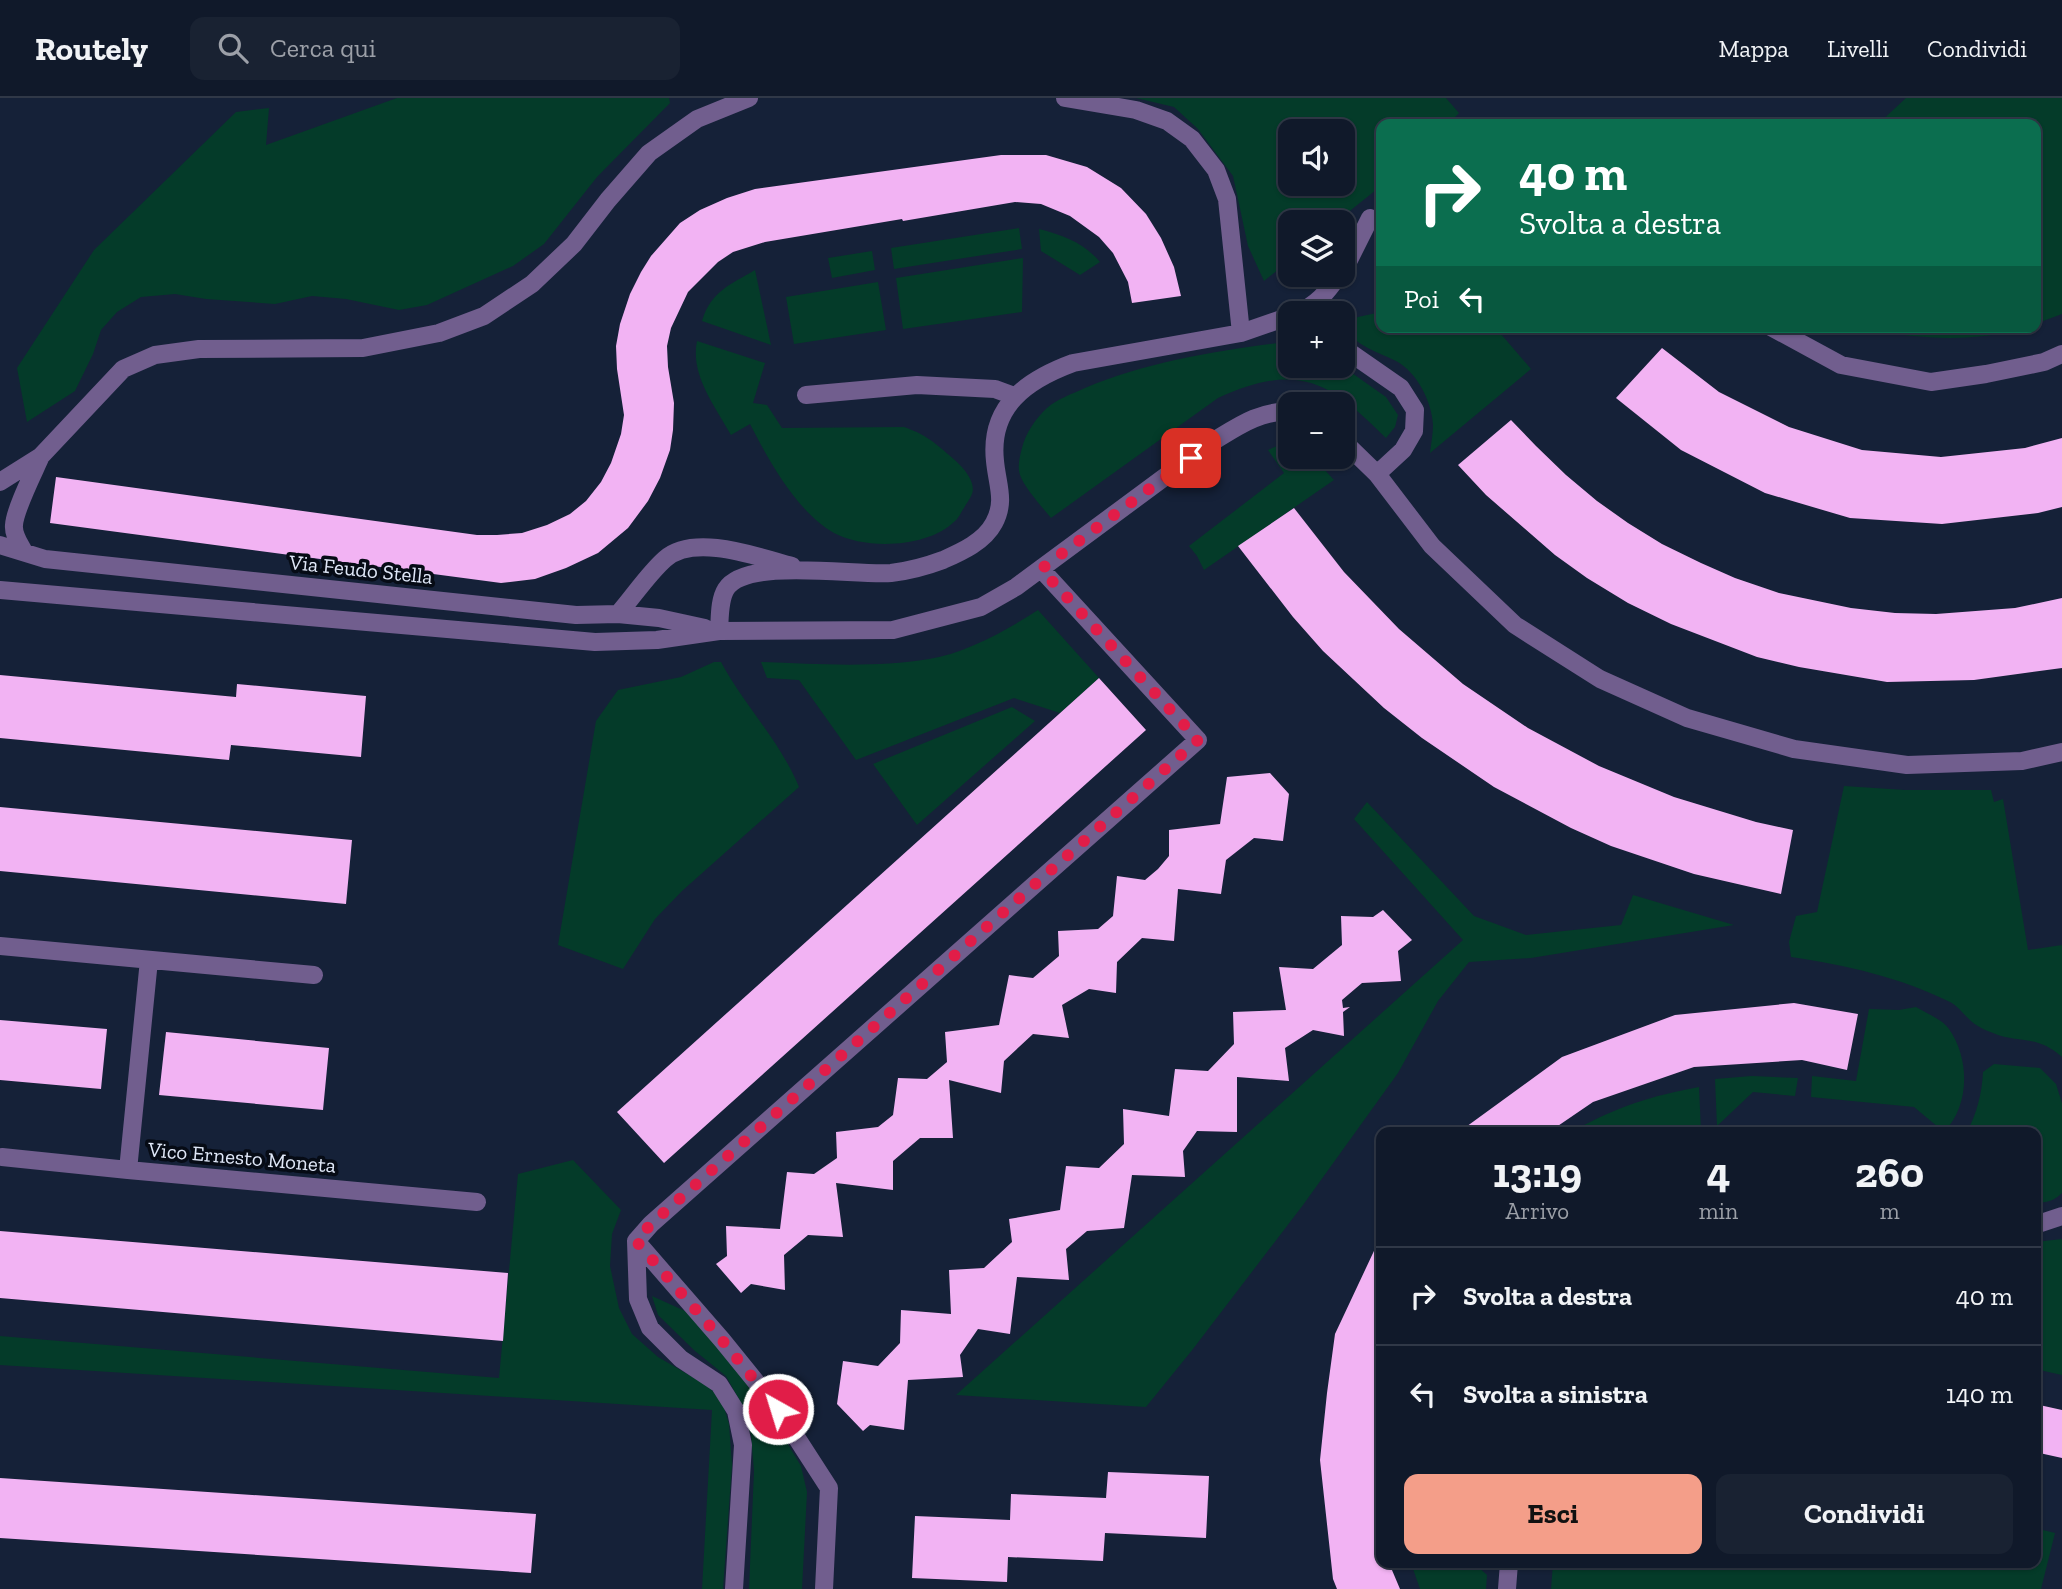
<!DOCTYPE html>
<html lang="it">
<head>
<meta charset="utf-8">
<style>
	:root { --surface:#10192a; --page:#192232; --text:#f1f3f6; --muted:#9ca0a8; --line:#303847; --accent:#f49e89 }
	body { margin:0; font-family:"Zilla Slab",serif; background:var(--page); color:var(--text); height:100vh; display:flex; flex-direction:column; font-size:26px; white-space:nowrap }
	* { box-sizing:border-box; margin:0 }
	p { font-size:23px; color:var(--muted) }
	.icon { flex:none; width:38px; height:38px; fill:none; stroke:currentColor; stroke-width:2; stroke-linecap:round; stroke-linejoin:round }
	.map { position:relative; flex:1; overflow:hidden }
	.side { position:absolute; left:1376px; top:1029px; width:665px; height:441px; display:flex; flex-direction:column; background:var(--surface); border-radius:14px; box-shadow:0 2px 5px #0004,0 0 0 2px var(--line) }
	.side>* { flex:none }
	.guide { position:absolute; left:1376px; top:21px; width:665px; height:214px; border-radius:14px; box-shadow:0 2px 5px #0004,0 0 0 2px var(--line); background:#0b6e4f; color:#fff; overflow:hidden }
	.tools { position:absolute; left:1278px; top:21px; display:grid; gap:14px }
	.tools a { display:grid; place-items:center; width:77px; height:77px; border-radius:14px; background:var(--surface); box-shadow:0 2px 5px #0004,0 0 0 2px var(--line); font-size:35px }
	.pin { position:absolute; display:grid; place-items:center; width:60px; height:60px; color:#fff; margin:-30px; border-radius:14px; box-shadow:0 4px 10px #0006 }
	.me { position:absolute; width:77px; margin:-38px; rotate:321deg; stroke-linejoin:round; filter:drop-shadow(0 0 5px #0008) }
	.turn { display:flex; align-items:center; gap:24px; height:147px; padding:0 28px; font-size:32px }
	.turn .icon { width:91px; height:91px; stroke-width:2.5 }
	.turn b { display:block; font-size:49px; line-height:60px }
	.then { display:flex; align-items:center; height:66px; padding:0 28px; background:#0003; gap:14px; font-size:26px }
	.eta { display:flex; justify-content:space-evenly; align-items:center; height:119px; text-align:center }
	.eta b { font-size:42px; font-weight:800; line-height:49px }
	.action { display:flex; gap:14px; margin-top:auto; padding:14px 28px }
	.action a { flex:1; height:80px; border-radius:14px; background:var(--accent); color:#111; font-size:28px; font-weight:800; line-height:80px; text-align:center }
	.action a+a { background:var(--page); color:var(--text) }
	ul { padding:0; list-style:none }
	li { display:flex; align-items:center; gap:21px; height:98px; padding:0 28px; border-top:2px solid var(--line) }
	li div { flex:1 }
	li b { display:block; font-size:26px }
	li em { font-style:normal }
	header { display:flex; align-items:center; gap:42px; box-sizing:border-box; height:98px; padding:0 35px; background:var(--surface); border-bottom:2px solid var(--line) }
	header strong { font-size:33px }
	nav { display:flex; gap:38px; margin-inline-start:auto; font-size:24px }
	.search { width:490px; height:63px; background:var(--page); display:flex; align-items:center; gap:18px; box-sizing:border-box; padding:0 24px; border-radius:14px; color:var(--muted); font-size:26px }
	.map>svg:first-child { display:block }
	.green { fill:#043b29; fill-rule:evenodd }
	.building { fill:#f2b3f3 }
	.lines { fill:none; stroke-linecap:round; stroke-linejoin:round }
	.street { stroke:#715e8e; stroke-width:18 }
	.route { stroke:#e11d48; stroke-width:12; stroke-dasharray:0 21.6 }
	.labels { text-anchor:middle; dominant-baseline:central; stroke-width:7; stroke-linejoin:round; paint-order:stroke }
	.street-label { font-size:21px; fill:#e0e8f8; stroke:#060b15 }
</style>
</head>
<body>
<header>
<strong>Routely</strong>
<div class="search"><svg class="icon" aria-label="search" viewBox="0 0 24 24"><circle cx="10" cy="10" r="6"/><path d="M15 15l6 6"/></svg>Cerca qui</div>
<nav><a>Mappa</a><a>Livelli</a><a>Condividi</a></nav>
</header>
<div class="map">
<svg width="2062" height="1491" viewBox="0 0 2062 1491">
	<rect width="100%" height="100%" fill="#152138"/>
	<path class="green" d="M397,0H669L670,5L597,79L544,146L513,168L427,207L399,212L346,201L312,198L275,206L206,201L175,196L141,199L117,214L101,232L93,256L75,293L27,324L17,270L94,152L236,14L269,10L266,47Z
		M1136,0H1446L1459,15L1448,26H1381V88L1336,124H1290V162L1264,183L1248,148L1233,78L1198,31L1174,9ZM1290,33H1342V86H1290Z
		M1906,0H2062V216L2035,226V26H1878Z
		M1019,130L1022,151L894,171L891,150Z
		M1039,131C1063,137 1084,145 1100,164L1080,177L1041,153Z
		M872,153L875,172L832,180L828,160Z
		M1023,160L1022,214L903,231L896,180Z
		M755,172L771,247L702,223C711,193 730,187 755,172Z
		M878,184L886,232L794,246L786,199Z
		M1381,214V229H1495L1531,271L1430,355C1431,346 1433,336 1433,327C1432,304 1417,274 1396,263C1376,253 1360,250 1346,232L1347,224L1358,219Z
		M1868,229H2027C1976,245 1921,241 1870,232Z
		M697,243L765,265L753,305L767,307L782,330L904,329C924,336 933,343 949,357C959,365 977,382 972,396C970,401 966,406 964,410C961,414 959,420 955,423C928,450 866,452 834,435C797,414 769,363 750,326L731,337C715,308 690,277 697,243Z
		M1287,244H1290V268H1342L1386,299L1398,317L1395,329L1386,340C1328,282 1298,264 1218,300L1051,420C1042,409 1024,389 1020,377C1017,368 1020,358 1022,350C1025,336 1036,320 1047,310C1057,301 1072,296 1085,290C1147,264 1219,252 1287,244Z
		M1286,344L1290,345V359H1313L1334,382L1204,472L1197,458L1189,448L1284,375L1268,352Z
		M1038,512L1099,580L1060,615L1014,600L856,662L799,582L767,580L761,564C817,566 874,570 929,561C966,555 1007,532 1038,512Z
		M714,564H721C744,607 780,643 799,689L682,793L655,821L623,871L558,847L596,623L618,592L681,579Z
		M1012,609L1035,623L917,727L873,666Z
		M1844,688L1905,692H1991L1994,704L2003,701L2028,852L2062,847V959C2036,936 2019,946 1993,935C1988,933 1982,931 1978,928C1967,922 1961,910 1950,904C1899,879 1846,867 1791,859L1789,844L1796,818L1817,814Z
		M1367,704L1474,818L1526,837L1621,827L1633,797L1734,827L1531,860L1469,864L1438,903L1398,975L1303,1107L1193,1251L1146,1309L956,1297L1463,842L1354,721Z
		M1916,909C1926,915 1943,922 1949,931C1970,961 1970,1007 1944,1034L1914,1009L1811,999L1812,978L1856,983L1869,911L1899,912Z
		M1994,966L2040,970L2056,986L2062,1005V1095C2055,1102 2046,1106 2035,1104V1034H1967C1977,1015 1982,995 1983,974Z
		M1752,978L1798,980L1795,998L1753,994L1717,1028L1715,981Z
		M1699,989L1701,1034H1579L1577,1031C1619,1008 1651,998 1699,989Z
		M573,1062L621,1112L612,1136L610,1168L619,1210L632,1236L658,1259L708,1288L722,1303L729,1326L732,1367L723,1491H702L712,1312L0,1267V1238L499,1280L518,1076Z
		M2062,1141V1277L2035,1271V1144Z
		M652,1198L685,1213L706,1234L748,1285L774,1323L801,1368L807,1394L802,1491H749L754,1373L751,1337L740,1303L726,1278L695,1253L658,1217Z
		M2035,1430L2055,1435L2041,1491H1551L1553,1465H2035Z
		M1411,1465H1474L1487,1477L1486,1491H1420Z"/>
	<path class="building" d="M1001,57H1046L1087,69L1121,90L1146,116L1161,140L1174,169L1181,198L1132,205L1128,184L1113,155L1099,139L1070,118L1041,106L1015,104L903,123L902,121L765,144L733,154L718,164L688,194L671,230L667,248L668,269L674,305L673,332L670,352L660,380L648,403L628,430L598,455L566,470L535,481L501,485L471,481L50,425L56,379L477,437H497L522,435L547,427L570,416L586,403L601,384L611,365L621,336L624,317L617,271L616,248L620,226L630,196L641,174L651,158L680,125L700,112L727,100L755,91Z
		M1662,250L1719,294L1789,329L1862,352L1941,359L2025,350L2062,340V409L2038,415L1942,426L1850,420L1765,395L1681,352L1616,300Z
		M1511,322L1536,348L1566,377L1597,403L1628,425L1662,446L1701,465L1735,480L1779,495L1851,510L1895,515L1936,516L2015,510L2062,500V570L1974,582L1887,584L1799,569L1757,559L1671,526L1628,505L1587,480L1555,457L1486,397L1458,367Z
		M1294,410L1344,474L1399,531L1463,586L1528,630L1599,668L1674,699L1756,724L1793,732L1781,796L1694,776L1611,748L1571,730L1494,689L1422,640L1384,610L1323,553L1293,519L1238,448Z
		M0,577L236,599L237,586L366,598L361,659L231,647L229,662L0,640Z
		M1099,580L1146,632L664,1065L617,1014Z
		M1270,675L1289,696L1283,743L1254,740L1226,762L1221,796L1178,791L1174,843L1142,840L1117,864L1116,895L1089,891L1062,907L1069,940L1033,936L1004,963L1001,995L949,982L953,1040H920L893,1063V1092L836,1085L843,1139L808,1137L784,1157L785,1192L751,1186L741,1195L716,1166L727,1158L726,1128L780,1131L787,1074L814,1076L837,1060L836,1034L878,1029L893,1017L898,980L927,981L947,964L945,934L999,927L1009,877L1033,880L1059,858L1058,833L1098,831L1113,818L1117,778L1145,782L1158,771L1169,758V732L1220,726L1227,679Z
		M0,709L352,742L346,806L0,773Z
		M1383,812L1412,842L1398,853L1401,883L1362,885L1342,902L1343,910L1350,909L1343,914L1344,938L1313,932L1285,950L1289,983L1237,979V1034L1197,1033L1183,1053L1185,1079L1132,1077L1124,1130L1087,1133L1066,1151L1069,1182L1017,1179L1010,1236L978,1231L960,1257L963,1279L908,1282L904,1332L870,1327L863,1333L837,1306L843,1263L878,1268L900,1245L901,1212L951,1216L949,1172L984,1170L1012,1144L1009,1121L1060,1112L1066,1068L1099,1070L1124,1046L1123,1011L1169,1018L1175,971L1208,973L1234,946L1233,914L1286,912L1279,869L1313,871L1342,847L1341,818L1373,819Z
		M1794,905L1858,916L1847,972L1802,962L1694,969L1593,1004L1549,1034H1459L1562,959L1675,917Z
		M0,922L107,931L101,991L0,982Z
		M166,934L329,950L323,1012L159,997Z
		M0,1133L508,1175L503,1243L0,1200Z
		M1381,1138V1316L1375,1352L1381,1409V1465H1389L1400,1491H1337L1333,1481L1320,1362L1327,1295L1335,1236Z
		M2035,1306L2062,1312V1360L2035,1354Z
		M1108,1374L1209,1378L1206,1440L1105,1435L1103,1463L1008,1459L1007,1484L912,1480L915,1418L1010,1422L1011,1396L1106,1400Z
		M0,1380L536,1416L531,1475L0,1440Z"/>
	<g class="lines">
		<path class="street" d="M1065,0L1136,12L1167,23L1192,41L1216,72L1227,101L1241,235
			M1342,173L1348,164L1370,120
			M1297,215C1317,207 1327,194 1339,177
			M1771,229L1841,267L1931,284L1986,276L2044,264L2062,256
			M1342,249L1401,290L1415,312L1414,333L1403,352L1377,376
			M806,297L917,287L995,291L1014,298
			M1342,342L1377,376L1432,448L1515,527L1600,581L1687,620L1794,651L1907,667L2022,663L2062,654
			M0,384L41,358L123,271L155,257L199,251L363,250L439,235L484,218L532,186L574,146L608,102L649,55L697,21L749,0
			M0,447L45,461L576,517L618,516L659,520L705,530
			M24,454C20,446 13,437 14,427C15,411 34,374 41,358
			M0,492L595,544L657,542L719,533L893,532L981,509L1016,489L1212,344C1237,329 1260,312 1290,314
			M618,516C633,499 648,476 665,461C694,435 758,459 792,468
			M719,533C720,520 719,502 726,491C746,459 856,478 891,475C908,473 927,468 943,462C961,454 984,444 994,425C1006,403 997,386 995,363C989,308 1027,282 1073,265L1241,235L1290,218
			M0,848L314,877
			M149,862L128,1072L477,1104
			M2,1059L128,1072
			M2035,1127L2062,1118
			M636,1143L722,1242L778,1311L829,1390L824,1491
			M734,1491L743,1347L736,1313L719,1286L681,1261L650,1230L638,1201L636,1143L651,1126L1198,642L1041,471
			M1507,1491L1509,1465"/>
	</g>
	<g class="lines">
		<path class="route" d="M778,1311L722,1242L636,1143L651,1126L1198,642L1041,471L1191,360"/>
	</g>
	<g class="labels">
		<g class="street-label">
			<text transform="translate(361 471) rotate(6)">Via Feudo Stella</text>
			<text transform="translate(242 1059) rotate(5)">Vico Ernesto Moneta</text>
		</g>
	</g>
</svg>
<div class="tools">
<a><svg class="icon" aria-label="sound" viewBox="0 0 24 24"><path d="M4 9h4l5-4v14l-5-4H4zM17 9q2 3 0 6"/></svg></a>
<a><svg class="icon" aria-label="layers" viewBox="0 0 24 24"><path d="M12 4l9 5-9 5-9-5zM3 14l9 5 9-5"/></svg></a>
<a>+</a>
<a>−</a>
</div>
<div class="pin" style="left:1191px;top:360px;background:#d93025"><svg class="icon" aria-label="arrive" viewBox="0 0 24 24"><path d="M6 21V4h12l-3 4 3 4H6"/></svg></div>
<svg class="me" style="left:778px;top:1311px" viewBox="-20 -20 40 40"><circle r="17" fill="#e11d48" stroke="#fff" stroke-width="3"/><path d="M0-11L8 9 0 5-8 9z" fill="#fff"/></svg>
<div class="guide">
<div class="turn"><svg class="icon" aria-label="right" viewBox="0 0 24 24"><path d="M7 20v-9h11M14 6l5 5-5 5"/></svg><div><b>40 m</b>Svolta a destra</div></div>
<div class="then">Poi<svg class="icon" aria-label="left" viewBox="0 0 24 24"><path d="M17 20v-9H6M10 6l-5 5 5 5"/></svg></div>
</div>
<section class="side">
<div class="eta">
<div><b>13:19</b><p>Arrivo</p></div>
<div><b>4</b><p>min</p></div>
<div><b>260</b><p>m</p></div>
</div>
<ul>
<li><svg class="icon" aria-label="right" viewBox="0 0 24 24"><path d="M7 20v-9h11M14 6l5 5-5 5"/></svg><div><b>Svolta a destra</b></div><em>40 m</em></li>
<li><svg class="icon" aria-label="left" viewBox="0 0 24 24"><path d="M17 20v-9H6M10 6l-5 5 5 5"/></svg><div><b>Svolta a sinistra</b></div><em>140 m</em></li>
</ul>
<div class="action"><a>Esci</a><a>Condividi</a></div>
</section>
</div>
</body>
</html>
